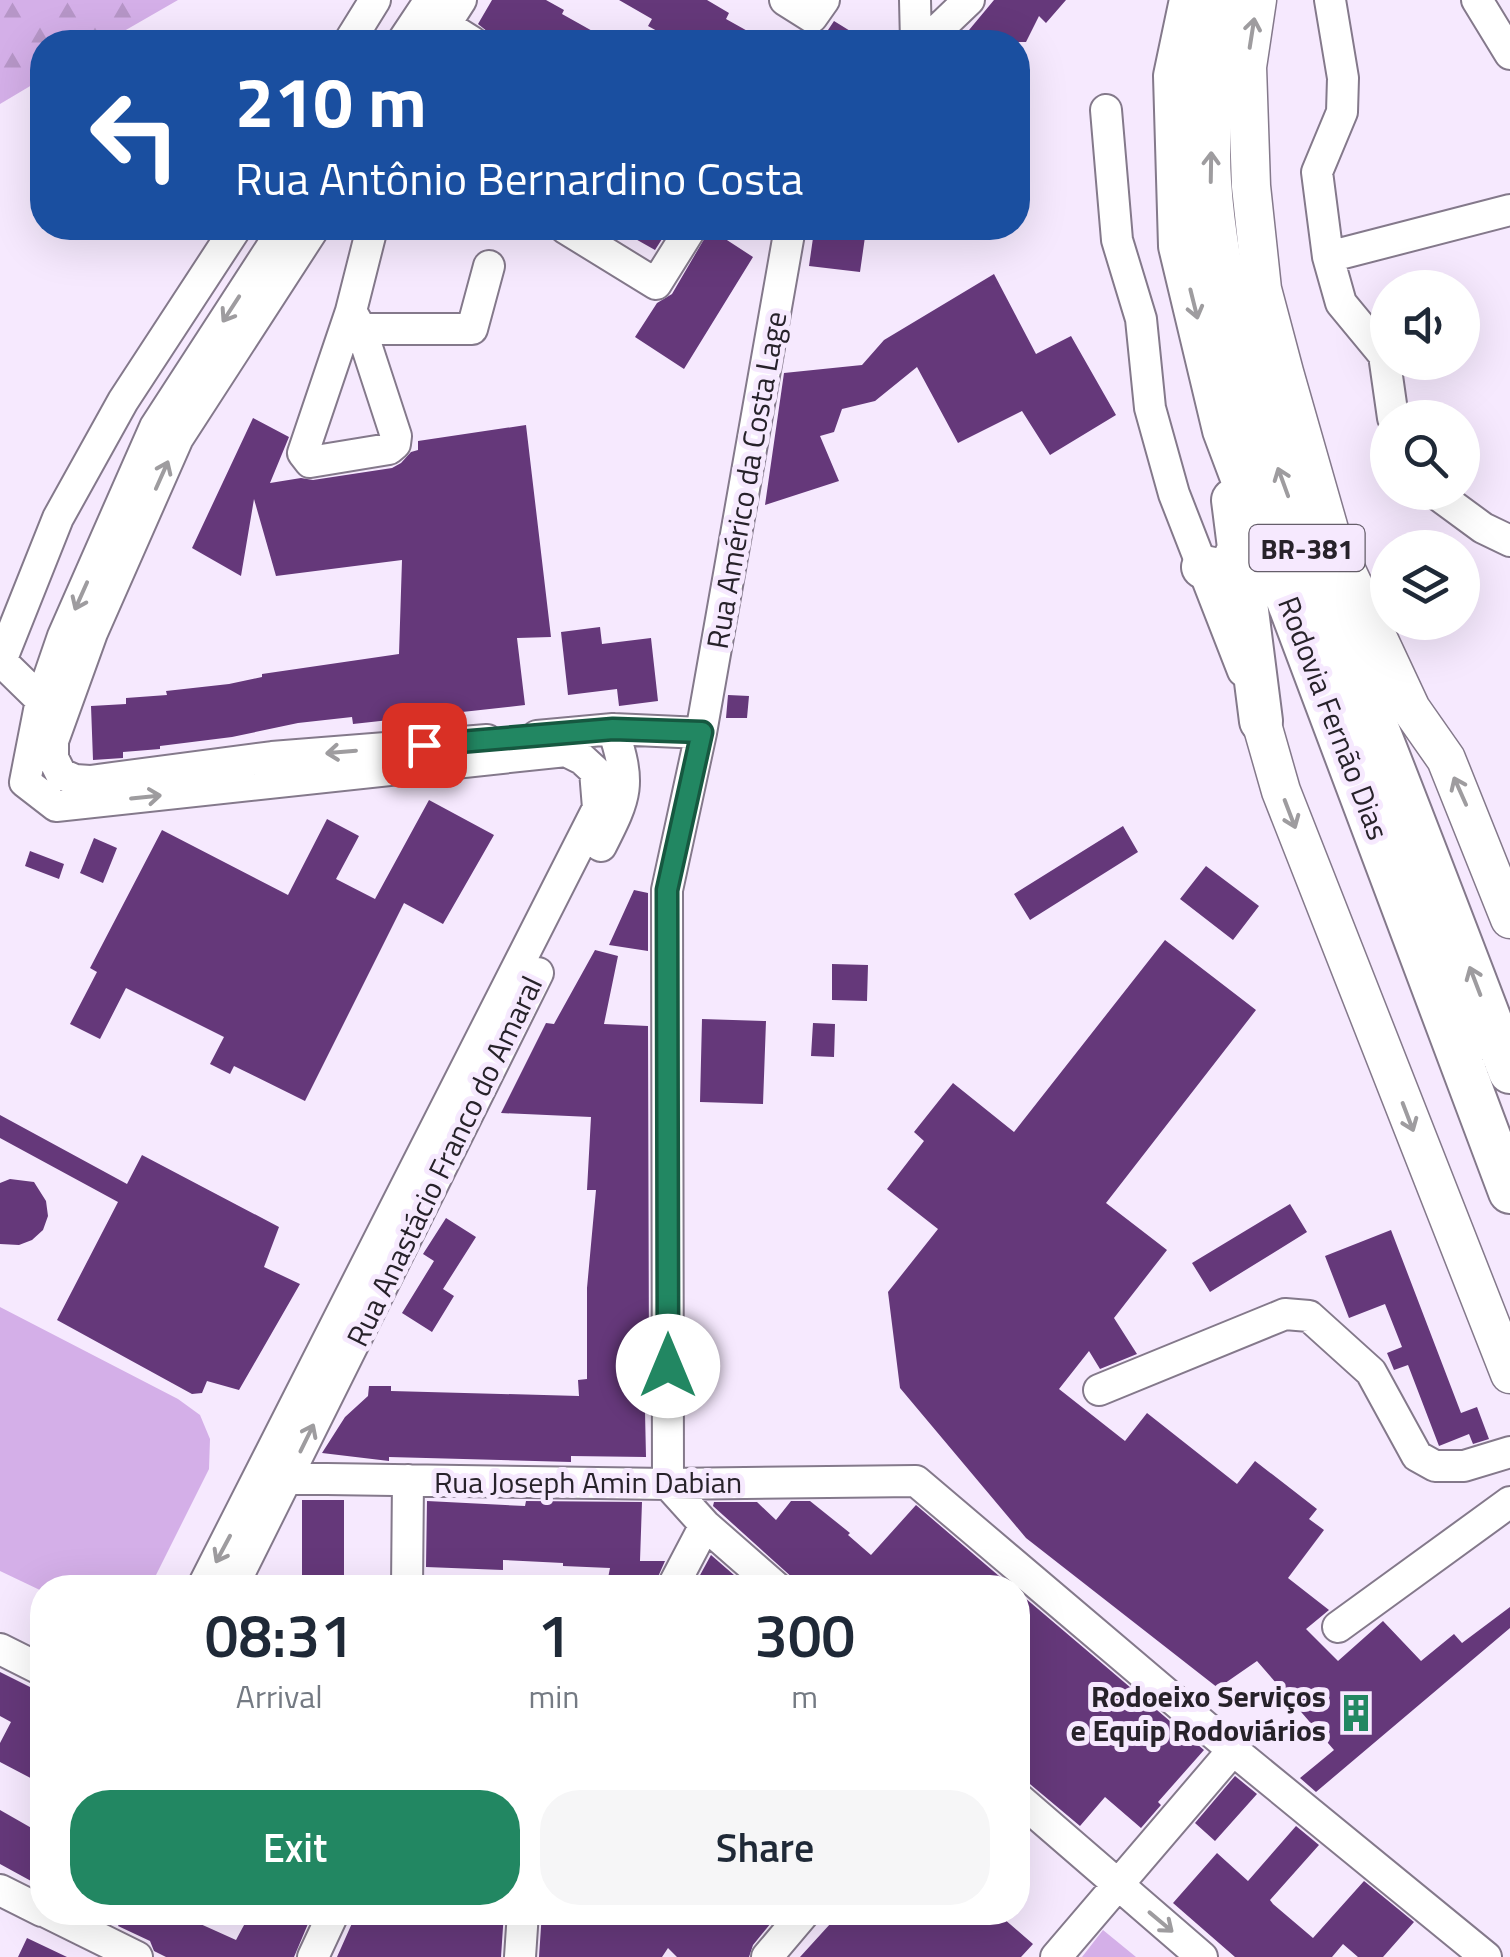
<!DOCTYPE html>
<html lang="en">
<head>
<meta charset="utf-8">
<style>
	:root { --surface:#fff; --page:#f6f6f7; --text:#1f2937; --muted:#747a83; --accent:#228762 }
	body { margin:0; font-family:"Titillium Web",sans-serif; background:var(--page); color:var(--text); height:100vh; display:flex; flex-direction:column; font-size:38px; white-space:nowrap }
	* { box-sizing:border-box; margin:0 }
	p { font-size:32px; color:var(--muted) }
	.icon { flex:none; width:55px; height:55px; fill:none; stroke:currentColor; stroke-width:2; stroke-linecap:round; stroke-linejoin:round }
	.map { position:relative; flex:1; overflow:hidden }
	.details { position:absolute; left:30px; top:1575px; width:1000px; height:350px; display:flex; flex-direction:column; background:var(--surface); border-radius:40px; box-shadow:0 10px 40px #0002 }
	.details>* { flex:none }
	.banner { position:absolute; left:30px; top:30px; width:1000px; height:210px; border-radius:40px; box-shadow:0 10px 40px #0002; background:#1a4fa0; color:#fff; overflow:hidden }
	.controls { position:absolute; left:1370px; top:270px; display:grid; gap:20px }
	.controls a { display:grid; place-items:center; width:110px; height:110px; border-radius:50%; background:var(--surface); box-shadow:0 10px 40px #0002; font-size:50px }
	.pin { position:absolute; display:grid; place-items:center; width:85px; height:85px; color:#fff; margin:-42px; border-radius:20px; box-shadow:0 5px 15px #0006 }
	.me { position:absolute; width:110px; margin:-55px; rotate:0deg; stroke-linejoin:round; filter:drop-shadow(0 0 8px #0008) }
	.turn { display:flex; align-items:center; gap:35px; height:210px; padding:0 40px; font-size:45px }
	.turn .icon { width:130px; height:130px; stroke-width:2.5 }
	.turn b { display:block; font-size:70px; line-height:85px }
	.eta { display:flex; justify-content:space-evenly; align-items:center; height:170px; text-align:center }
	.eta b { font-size:60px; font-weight:600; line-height:70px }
	.primary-button { display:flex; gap:20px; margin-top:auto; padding:20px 40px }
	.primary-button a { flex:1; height:115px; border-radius:40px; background:var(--accent); color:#fff; font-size:40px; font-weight:600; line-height:115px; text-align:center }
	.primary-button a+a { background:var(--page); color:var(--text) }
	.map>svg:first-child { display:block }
	.forest { fill:url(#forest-firs) }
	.pitch { fill:#d4afe8 }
	.building { fill:#65387a }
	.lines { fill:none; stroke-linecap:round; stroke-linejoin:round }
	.minor-casing { stroke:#84798b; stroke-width:34 }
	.major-casing { stroke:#84798b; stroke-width:41 }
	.highway-casing { stroke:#84798b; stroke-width:46 }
	.minor { stroke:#fff; stroke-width:30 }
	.major { stroke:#fff; stroke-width:38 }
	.highway { stroke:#fff; stroke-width:42 }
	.oneway { stroke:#9e9c9f }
	.route-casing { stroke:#165840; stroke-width:25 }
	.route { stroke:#228762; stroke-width:18 }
	.labels { text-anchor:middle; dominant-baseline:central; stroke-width:10; stroke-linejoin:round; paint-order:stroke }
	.shield { fill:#f6e9fe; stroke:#655e6a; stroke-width:2.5 }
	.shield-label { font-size:28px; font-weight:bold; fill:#27222a }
	.street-label { font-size:30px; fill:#27222a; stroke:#f6e9fe }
	.poi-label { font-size:30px; font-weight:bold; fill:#27222a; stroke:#f6e9fe; text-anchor:end }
</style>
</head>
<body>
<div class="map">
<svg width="1510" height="1957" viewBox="0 0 1510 1957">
	<defs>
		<pattern id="forest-firs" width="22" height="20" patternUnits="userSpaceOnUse" patternTransform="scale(2.5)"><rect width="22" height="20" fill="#d4afe8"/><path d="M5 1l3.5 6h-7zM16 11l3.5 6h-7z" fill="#b696c7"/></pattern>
	</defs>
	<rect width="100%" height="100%" fill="#f6e9fe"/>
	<path class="forest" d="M0,0H178L105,42H42V79L0,104Z"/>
	<path class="pitch" d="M0,1307L178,1399L200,1415L210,1439L209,1469L150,1587L42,1588V1591L0,1571Z
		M1103,1930L1136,1957H1082Z"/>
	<path class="building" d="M492,0H546L564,10L562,14L612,42H491L488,32L478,24Z
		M619,0H707L729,13L726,19L767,42H677L648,26L652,19Z
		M994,0H1066L1046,23L1039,16L1026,42H959Z
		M834,21L868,42H820Z
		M616,228H669L655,250Z
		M710,229L753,257L684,369L635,337L657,303L672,294Z
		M814,231L865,237L860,272L809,266Z
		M994,274L1036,354L1071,336L1116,415L1050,455L1022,411L958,443L917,367L875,401L842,409L834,432L820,436L839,481L765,505L784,373L862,365L884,340Z
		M253,418L289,437L270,483L301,478L313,480L392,468L401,463L411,452L418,450V441L526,425L551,637L517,638L525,705L353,724L352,717L298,723L232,737L160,746V749L123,752V758L93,760L91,706L126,704V698L167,695L166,691L229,684L262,677V674L399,654L402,560L276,576L254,499L241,576L192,548Z
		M600,627L602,644L651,638L658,701L619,706L617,689L568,695L561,632Z
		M728,695L749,696L747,718H726Z
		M429,800L494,835L443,924L404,903L305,1101L234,1066L230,1074L210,1064L224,1037L126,988L100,1039L70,1024L97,972L90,968L162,830L288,895L327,819L359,836L336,879L375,899Z
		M1123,826L1138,852L1030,920L1014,894Z
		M94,838L117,848L103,883L80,873Z
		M30,851L64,864L59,879L25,866Z
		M1206,866L1259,906L1233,940L1180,899Z
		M634,890L648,893V951L609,945Z
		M1165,940L1256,1010L1106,1203L1167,1250L1114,1318L1137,1354L1100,1369L1089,1351L1059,1389L1125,1441L1147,1413L1237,1484L1255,1461L1317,1509L1309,1519L1324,1530L1288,1578L1329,1610L1306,1629L1338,1661L1383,1621L1421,1661L1454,1634L1462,1643L1510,1607V1628L1316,1792L1300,1778L1334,1750L1257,1661L1218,1688L1026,1538L900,1388L888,1292L938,1229L887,1189L924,1141L914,1132L953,1083L1014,1132Z
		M595,950L618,956L604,1024L648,1026L649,1366H644L646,1457L571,1456V1462L389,1457V1461L322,1453L345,1417L368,1396L369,1386H391V1391L579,1396L578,1380L587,1379V1288L596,1190H587L591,1117L501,1113L546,1023L554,1024Z
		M832,964L868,965L867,1001L832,1000Z
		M702,1019L766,1021L763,1104L700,1102Z
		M813,1023L835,1024L834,1057L811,1056Z
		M0,1115L127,1184L142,1155L279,1227L264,1267L300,1284L239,1390L207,1381L202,1393L192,1394L57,1320L118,1202L0,1138Z
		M10,1179L34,1182L46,1201L48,1216L43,1230L32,1240L19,1245L0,1244V1183Z
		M1290,1204L1307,1232L1210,1292L1192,1263Z
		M446,1218L476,1237L443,1289L454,1296L432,1332L402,1313L434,1261L423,1254Z
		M1391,1230L1461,1413L1477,1407L1489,1439L1473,1444L1469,1434L1439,1446L1408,1365L1394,1370L1387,1353L1402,1347L1385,1304L1349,1318L1325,1256Z
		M302,1500H344V1578L302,1579Z
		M427,1501L525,1506L526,1501L642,1502L640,1561H665L653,1588H606L610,1568L563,1566V1563L503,1560V1570L426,1567Z
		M791,1501H810L850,1533L848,1535L871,1555L916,1505L1013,1588H804L713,1506L714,1502H757L776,1520Z
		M711,1555L742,1582L739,1588H693Z
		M1018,1592L1204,1750L1158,1802L1161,1805L1141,1828L1105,1797L1080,1826L1018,1774Z
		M0,1672L42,1693V1784L0,1762V1743L11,1722L0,1716Z
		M1235,1776L1257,1794L1215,1841L1195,1823Z
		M0,1810L42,1834V1887L0,1864Z
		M1296,1826L1319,1845L1270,1900L1273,1904L1313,1938L1364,1881L1414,1922L1383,1957H1358L1343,1944L1332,1957H1235L1173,1903L1217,1853L1248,1881Z
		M125,1912H186L197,1918L196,1922L236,1940L251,1912H313L294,1957H166L154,1951L150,1941L118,1926Z
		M357,1912H504L501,1957H337Z
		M542,1912H780L753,1945L749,1957H677L668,1948L662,1957H539Z
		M841,1912H996L1033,1944L1021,1957H800Z
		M27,1938L67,1957H18Z"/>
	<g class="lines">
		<g class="minor-casing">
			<path id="minor" d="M785,0L812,17L824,0
				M915,0L916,42
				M1330,0L1343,78L1342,112L1317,172L1328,257L1341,303L1384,355L1393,418
				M1477,0L1510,54
				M445,25L472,42
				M349,42L375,0
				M402,42L430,0
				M434,42L461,0
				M925,42L969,0
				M1106,110L1117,240L1141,319L1150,408L1174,494L1243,671
				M314,228L178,438L92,633L53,741V758L61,774L75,780L90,781L272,757L487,740
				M565,228L656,284L691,228
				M1328,257L1510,210
				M351,311L361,329L396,436L395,444L389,449L310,462L303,453L351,311L372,228
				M361,329H472L489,266
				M1434,492L1483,528L1510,541
				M41,700L1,661L58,518L123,401L236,228
				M537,736L613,729L701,733
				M601,846C627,795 631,785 613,729
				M1099,1390L1285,1314L1309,1316L1371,1372L1417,1456L1435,1466H1464L1510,1452
				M260,1478L668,1484L916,1481L1233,1750L1486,1957
				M202,1588L598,808L595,771L582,759L566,751L56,806L25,782L41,700L63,636L155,427L284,228
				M232,1588L538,973
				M407,1588L408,1480
				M672,1588L705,1525
				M777,1588L705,1525L668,1484L667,890L701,733L790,228
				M1338,1627L1510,1502
				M0,1649L42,1670
				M1018,1798L1202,1957
				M0,1890L42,1911
				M46,1912L137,1957
				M313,1957L334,1912
				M520,1957L523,1912
				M767,1957L805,1912
				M1056,1957L1233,1750"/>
		</g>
		<g class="major-casing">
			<path id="major" d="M1257,0L1247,67L1251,186L1262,289L1284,372L1332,540L1411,709L1446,759L1510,919
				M1261,721L1281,791L1510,1374"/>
		</g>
		<g class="highway-casing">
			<path id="highway" d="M1191,0L1175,76L1180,246L1224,430L1510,1192
				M1223,0C1216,56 1206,126 1210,182C1221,350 1297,527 1359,682C1411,812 1460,942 1510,1072
				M1233,500L1261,721
				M1203,567L1224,571L1231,566L1239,549"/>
		</g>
		<use href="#minor" class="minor"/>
		<use href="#major" class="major"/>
		<use href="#highway" class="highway"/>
	</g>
	<defs><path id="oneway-shaft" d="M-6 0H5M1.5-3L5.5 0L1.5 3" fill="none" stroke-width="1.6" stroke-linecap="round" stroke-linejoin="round" transform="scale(2.5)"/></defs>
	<g class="oneway">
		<use href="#oneway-shaft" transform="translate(1252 33) rotate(-81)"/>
		<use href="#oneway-shaft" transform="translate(1211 167) rotate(-89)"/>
		<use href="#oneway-shaft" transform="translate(1194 304) rotate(76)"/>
		<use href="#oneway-shaft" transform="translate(231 309) rotate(123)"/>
		<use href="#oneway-shaft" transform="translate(162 475) rotate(-66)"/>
		<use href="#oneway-shaft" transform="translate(1283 482) rotate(-110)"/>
		<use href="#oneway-shaft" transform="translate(81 596) rotate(114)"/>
		<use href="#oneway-shaft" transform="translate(341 752) rotate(175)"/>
		<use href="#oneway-shaft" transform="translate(1460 791) rotate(-114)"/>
		<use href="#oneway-shaft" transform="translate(146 797) rotate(-6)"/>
		<use href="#oneway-shaft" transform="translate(1290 814) rotate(69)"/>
		<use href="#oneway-shaft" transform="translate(1475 981) rotate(-111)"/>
		<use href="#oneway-shaft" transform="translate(1408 1117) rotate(69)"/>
		<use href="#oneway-shaft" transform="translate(307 1438) rotate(-64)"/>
		<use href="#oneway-shaft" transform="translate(223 1549) rotate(118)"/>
		<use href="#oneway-shaft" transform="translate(1161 1922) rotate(40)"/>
	</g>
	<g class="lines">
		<g class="route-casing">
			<path id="route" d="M424,745L613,729L702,732L667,890L668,1366"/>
		</g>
		<use href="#route" class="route"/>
	</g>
	<defs>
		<g id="building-bare" transform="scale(3)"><path d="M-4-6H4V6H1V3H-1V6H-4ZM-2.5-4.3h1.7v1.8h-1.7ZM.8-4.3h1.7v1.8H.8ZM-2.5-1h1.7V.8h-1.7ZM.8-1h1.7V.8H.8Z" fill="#228762" stroke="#f6e9fe" stroke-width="2.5" paint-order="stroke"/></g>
	</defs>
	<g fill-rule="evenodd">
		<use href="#building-bare" x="1356" y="1713"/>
	</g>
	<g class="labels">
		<rect class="shield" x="1249.5" y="525" width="115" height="46" rx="8"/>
		<g class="shield-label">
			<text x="1307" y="548">BR-381</text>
		</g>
		<g class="street-label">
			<text transform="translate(746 480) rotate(-80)">Rua Américo da Costa Lage</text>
			<text transform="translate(1334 718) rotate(69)">Rodovia Fernão Dias</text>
			<text transform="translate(444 1161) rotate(-64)">Rua Anastácio Franco do Amaral</text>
			<text x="588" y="1482">Rua Joseph Amin Dabian</text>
		</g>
		<g class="poi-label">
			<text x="1326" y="1696">Rodoeixo Serviços<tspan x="1326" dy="34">e Equip Rodoviários</tspan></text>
		</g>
	</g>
</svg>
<div class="controls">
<a><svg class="icon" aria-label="sound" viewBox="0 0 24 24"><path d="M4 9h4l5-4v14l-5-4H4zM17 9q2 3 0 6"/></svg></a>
<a><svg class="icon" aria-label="search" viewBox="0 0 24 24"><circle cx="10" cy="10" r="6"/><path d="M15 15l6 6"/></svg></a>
<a><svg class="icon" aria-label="layers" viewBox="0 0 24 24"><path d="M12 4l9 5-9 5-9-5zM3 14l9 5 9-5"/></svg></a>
</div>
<div class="pin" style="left:424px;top:745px;background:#d93025"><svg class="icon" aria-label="arrive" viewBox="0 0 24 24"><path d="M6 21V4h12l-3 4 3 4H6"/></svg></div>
<svg class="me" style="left:668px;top:1366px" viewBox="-20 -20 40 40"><circle r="19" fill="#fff"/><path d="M0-13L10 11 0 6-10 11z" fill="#228762"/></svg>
<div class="banner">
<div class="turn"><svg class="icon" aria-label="left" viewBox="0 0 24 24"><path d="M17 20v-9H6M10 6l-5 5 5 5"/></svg><div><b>210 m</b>Rua Antônio Bernardino Costa</div></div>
</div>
<section class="details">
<div class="eta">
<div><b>08:31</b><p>Arrival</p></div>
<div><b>1</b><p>min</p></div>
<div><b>300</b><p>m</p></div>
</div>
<div class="primary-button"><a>Exit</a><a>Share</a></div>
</section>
</div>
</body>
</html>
